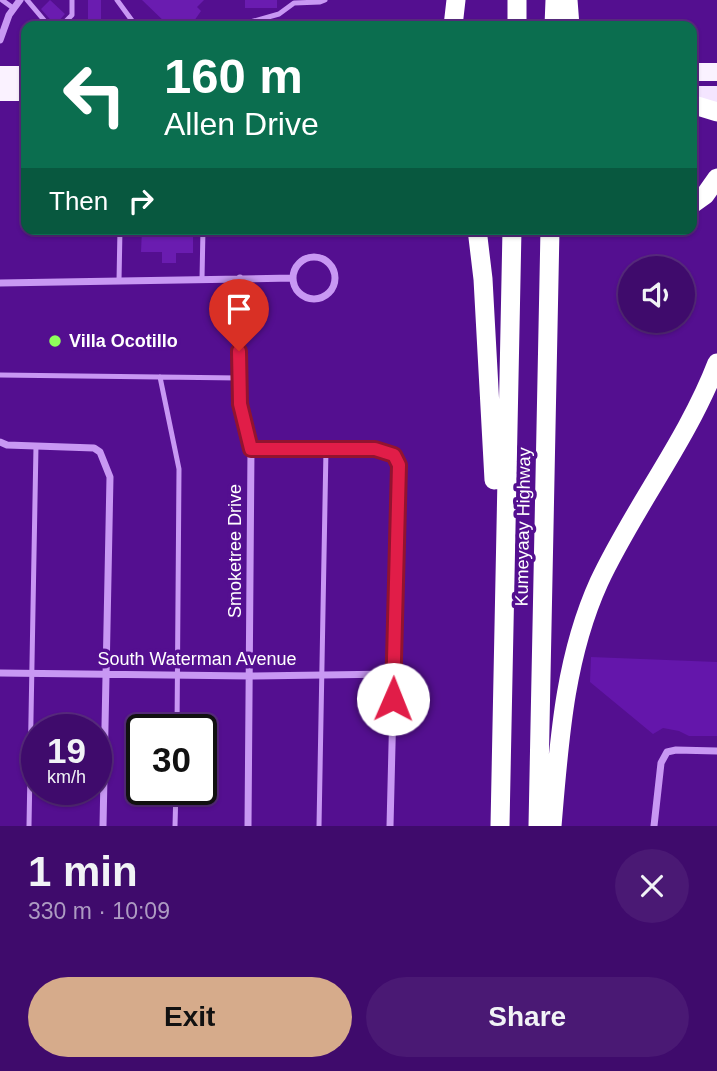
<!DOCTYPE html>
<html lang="en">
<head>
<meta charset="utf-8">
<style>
	:root { --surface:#3f0b6c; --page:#4a1974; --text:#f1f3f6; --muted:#ad9bc2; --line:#582b7f; --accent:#d6ab8b }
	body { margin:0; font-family:Helvetica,sans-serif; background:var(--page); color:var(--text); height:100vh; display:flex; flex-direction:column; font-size:26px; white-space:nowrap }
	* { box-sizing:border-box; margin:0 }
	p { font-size:23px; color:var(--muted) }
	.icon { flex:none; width:38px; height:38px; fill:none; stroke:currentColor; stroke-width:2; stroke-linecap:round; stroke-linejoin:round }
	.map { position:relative; height:826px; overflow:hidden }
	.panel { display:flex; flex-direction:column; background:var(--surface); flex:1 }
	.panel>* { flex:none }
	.hud { position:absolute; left:21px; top:21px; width:676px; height:214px; border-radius:14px; box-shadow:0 2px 5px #0004,0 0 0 2px var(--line); background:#0b6e4f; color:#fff; overflow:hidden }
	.tools { position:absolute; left:618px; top:256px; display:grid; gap:14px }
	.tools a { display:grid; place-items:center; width:77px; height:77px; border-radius:50%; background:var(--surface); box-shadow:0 2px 5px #0004,0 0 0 2px var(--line); font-size:35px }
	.speed { position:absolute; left:21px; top:714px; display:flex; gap:14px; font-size:35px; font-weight:700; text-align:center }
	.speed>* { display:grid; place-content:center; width:91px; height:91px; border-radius:50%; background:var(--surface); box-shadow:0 2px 5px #0004,0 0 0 2px var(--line); line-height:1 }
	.speed small { font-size:18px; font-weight:400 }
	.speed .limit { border:4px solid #111; border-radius:10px; background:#fff; color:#111 }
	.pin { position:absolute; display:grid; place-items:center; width:60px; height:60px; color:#fff; margin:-72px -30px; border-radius:50% 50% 50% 0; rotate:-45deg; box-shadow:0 0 7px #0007 }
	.pin .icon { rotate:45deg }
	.me { position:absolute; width:77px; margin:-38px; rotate:1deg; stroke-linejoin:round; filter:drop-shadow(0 0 5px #0008) }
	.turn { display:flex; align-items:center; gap:24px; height:147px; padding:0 28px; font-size:32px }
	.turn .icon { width:91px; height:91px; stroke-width:2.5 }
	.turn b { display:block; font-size:49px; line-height:60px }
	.then { display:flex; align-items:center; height:66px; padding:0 28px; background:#0003; gap:14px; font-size:26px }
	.round { display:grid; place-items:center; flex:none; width:74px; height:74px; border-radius:37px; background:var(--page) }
	.overview { display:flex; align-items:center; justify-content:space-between; height:119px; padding:0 28px }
	h1 { font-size:42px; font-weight:700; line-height:52px }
	.button { display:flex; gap:14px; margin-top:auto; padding:14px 28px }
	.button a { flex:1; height:80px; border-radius:42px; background:var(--accent); color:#111; font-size:28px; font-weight:700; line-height:80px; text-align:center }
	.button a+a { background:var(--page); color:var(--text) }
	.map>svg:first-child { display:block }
	.green { fill:#6416ab }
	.building { fill:#6a1cb0 }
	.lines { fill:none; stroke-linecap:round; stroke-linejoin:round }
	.service { stroke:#c898f3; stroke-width:5 }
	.minor { stroke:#c898f3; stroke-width:7 }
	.primary { stroke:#f4e5ff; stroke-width:16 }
	.trunk { stroke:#faf2ff; stroke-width:18 }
	.motorway { stroke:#fff; stroke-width:19 }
	.route-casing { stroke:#92132f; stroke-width:18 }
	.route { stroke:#e11d48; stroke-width:12 }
	.poi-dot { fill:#8fff5b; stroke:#540f90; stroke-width:2.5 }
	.labels { text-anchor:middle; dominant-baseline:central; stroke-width:7; stroke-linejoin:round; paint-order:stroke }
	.poi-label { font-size:18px; font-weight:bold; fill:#fff; stroke:#540f90; text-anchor:start }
	.street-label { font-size:18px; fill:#fff; stroke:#540f90 }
</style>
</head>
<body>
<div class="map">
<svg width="717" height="826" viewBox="0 0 717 826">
	<rect width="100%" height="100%" fill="#540f90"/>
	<path class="green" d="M591,657L717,662V736H689L679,731L663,728L653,734L590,682Z"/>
	<path class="building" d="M50,0L65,14L55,25L41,9Z
		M88,0H101V26H88Z
		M142,0H204L197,7L201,11L194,21L198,26H169Z
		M245,0H277V8H245Z
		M142,229L193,231V253H176V263H162V252H141Z"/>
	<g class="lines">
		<path class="service" d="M2,0L13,8
			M27,0L49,26
			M117,0L136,26
			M61,26L72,15V0
			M236,26L279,14L294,3L320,2L325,0
			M202,279L203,229
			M119,281L120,229
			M0,375L239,378
			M160,377L179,469L177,730
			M29,826L36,446
			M175,826L176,789
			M319,826L326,449"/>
		<path class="minor" d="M0,40L9,15L20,0
			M293 278a21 21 0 1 1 42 0a21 21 0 1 1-42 0Z
			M240,278L239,382L241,404L251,449L248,826
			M0,283L293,278
			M0,442L7,445L94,448L100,452L110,477L103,826
			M251,449H375L394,455L399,465L390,826
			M0,673L251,676L393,674
			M654,826L661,763L667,752L676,750L717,751"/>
		<path class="primary" d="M691,94H717"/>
		<path class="trunk" d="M691,72H717
			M0,75H26
			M0,92H26"/>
		<path class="motorway" d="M568,0L570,26
			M453,26L456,0
			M517,26V0
			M554,26L555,0
			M691,104L717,112
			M691,205L705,195L717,178
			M477,229L483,279L494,480
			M500,826L512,229
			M538,826L550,229
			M552,826C559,744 564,659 599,582C634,507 687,441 717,363"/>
	</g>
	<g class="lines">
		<g class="route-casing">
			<path id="route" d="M239,351L240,404L251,449H375L394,455L399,465L393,699"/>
		</g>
		<use href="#route" class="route"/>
	</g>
	<circle class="poi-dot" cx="55" cy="341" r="7"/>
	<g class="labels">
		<g class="poi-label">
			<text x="69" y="341">Villa Ocotillo</text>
		</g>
		<g class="street-label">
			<text transform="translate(523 527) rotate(-89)">Kumeyaay Highway</text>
			<text transform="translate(235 551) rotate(-90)">Smoketree Drive</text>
			<text x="197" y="659">South Waterman Avenue</text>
		</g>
	</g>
</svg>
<div class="tools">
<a><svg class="icon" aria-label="sound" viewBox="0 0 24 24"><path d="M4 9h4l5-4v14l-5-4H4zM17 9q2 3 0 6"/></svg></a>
</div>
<div class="speed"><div>19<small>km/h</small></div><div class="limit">30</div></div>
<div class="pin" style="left:239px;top:351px;background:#d93025"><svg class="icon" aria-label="arrive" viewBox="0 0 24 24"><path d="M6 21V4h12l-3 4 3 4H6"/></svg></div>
<svg class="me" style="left:393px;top:699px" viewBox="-20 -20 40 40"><circle r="19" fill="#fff"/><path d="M0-13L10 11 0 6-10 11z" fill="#e11d48"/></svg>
<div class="hud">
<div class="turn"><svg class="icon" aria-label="left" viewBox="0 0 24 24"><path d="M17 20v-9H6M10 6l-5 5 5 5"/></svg><div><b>160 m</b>Allen Drive</div></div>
<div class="then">Then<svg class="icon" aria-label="right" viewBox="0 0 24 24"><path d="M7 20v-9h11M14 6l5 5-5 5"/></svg></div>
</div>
</div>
<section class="panel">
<div class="overview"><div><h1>1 min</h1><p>330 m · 10:09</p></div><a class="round"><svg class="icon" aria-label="close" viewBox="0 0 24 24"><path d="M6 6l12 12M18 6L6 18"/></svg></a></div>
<div class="button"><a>Exit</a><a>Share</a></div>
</section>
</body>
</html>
